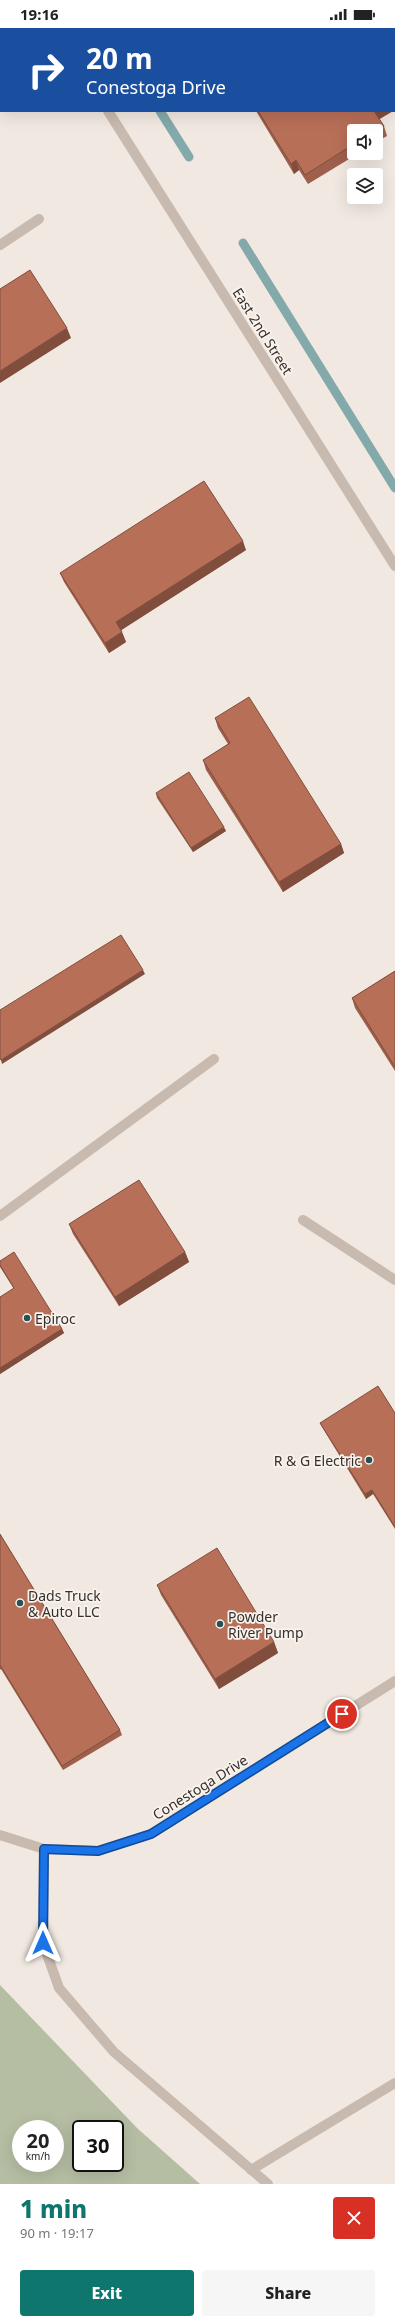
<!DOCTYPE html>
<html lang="en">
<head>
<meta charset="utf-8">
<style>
	:root { --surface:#fff; --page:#f6f6f6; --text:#222; --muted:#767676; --accent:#0f766e }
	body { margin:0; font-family:"Noto Sans",sans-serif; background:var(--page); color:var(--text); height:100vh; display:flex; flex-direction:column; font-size:15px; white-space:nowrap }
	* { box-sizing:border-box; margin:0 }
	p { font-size:13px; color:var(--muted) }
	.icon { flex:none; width:22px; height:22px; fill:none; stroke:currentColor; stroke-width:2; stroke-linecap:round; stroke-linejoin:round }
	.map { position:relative; height:2156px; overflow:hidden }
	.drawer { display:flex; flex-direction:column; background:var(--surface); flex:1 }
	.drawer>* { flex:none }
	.banner { position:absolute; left:0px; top:0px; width:395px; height:84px; box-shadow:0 4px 16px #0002; background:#1a4fa0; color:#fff; overflow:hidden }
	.fabs { position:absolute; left:347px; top:96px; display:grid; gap:8px }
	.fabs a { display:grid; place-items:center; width:36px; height:36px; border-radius:4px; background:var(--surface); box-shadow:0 4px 16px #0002; font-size:20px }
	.speed { position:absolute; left:12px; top:2092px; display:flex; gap:8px; font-size:20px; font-weight:700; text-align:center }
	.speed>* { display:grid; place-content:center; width:52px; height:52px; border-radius:50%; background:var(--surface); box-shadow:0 4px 16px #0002; line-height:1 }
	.speed small { font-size:10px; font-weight:400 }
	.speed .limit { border:2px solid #111; border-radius:6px; background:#fff; color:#111 }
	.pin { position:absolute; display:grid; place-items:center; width:34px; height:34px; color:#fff; margin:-17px; border:2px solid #fff; border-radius:50%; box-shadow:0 1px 4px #0007 }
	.me { position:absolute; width:44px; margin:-22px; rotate:0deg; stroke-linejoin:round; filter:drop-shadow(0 0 3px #0008) }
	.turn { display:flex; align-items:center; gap:14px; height:84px; padding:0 20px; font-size:18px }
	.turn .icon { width:52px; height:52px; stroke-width:2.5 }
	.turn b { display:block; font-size:28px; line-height:34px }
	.round { display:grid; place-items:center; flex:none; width:42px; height:42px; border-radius:4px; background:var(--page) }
	.head { display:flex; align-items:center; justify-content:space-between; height:68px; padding:0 20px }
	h1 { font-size:24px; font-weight:800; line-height:30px; color:var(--accent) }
	.action { display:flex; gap:8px; margin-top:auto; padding:8px 20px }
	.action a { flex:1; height:46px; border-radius:4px; background:var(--accent); color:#fff; font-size:16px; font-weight:800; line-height:46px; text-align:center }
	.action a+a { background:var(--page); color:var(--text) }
	.status { display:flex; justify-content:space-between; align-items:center; height:28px; padding:0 20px; background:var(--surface); direction:ltr }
	.status svg { height:11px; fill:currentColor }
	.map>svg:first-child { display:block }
	.green { fill:#b5bea3; fill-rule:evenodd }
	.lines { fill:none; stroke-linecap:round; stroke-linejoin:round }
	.stream { stroke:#84a9ab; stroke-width:9 }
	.lane { stroke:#c8baae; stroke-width:10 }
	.street { stroke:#c8baae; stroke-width:10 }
	.wall { fill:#9e5f4c }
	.shaded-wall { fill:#814e3e }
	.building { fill:#b86f58; stroke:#814e3e }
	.route-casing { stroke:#114b97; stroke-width:10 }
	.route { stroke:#1a73e8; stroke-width:7 }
	.poi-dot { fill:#265254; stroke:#f9f3ee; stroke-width:1.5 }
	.labels { text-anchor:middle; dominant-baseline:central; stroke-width:3.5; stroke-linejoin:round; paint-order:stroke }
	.street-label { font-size:14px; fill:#372f2c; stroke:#f9f3ee }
	.poi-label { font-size:14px; fill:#372f2c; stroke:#f9f3ee; text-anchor:start }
</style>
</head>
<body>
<div class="status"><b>19:16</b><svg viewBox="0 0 49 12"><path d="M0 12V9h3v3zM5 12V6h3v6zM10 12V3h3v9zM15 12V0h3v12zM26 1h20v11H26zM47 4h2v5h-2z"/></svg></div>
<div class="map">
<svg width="395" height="2156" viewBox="0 0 395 2156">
	<rect width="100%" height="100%" fill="#f1e9e1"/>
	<path class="green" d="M0,1957L137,2100L200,2156H0ZM21,2101H55V2135H21ZM81,2101H115V2135H81Z"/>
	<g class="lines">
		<path class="stream" d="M160,83L189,129
			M243,215L395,460"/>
		<path class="lane" d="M0,217L39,191
			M0,1188L214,1031
			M303,1192L395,1252
			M251,2142L395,2055"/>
		<path class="street" d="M56,0V1
			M108,83L395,538
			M0,1807L44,1821L98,1823L151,1806L395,1653
			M44,1821L43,1915L59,1960L114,2024L268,2156"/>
	</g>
	<path class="wall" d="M256,83H393L379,91L384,98L387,108L376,114V103H354V125H359L308,156L299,142L294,146Z
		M246,522L121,602L126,614L109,625L64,554L60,545Z
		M215,690L341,816L344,825L283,864L206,742L203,732L228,716L218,700Z
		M156,765L226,803L193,824L157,770Z
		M395,943V1043L355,980L352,970Z
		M69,1196L185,1224L189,1234L119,1278L73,1206Z
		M0,1233L62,1301L64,1305L0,1346V1269L14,1261L0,1239Z
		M395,1385V1501L373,1466L366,1471L322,1399L320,1395Z
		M0,1506L120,1702L122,1707L63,1742L1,1641L0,1642Z
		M157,1557L274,1614L278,1625L219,1661L161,1567Z"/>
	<path class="shaded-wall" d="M395,70V82H394V71Z
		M374,83H393L378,92Z
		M296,132L299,142L294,146L291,136Z
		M67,300L71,310L0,355V343Z
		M243,513L246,522L120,603L116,594Z
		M122,604L126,614L109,625L105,615Z
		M224,799L226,803L193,824L191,820Z
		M341,816L344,825L283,864L279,854Z
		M143,942L145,946L2,1036L1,1032Z
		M185,1224L189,1234L119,1278L115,1269Z
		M62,1301L64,1305L0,1346V1340Z
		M372,1462L373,1466L366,1471L365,1466Z
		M274,1614L278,1625L219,1661L215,1651Z"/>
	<path class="building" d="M193,0H230V1H193Z
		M394,46L395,47V70L394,71Z
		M258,83H374L384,98L376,103H354V116L305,147L296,132L291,136Z
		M30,242L67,300L0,343V261Z
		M204,453L243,513L116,594L122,604L105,615L60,545Z
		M249,669L341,816L279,854L203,732L230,715L215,690Z
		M189,744L224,799L191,820L156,765Z
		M121,907L143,942L1,1032L0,1031V982Z
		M395,943V1039L352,970Z
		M139,1152L185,1224L115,1269L69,1196Z
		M14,1224L62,1301L0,1340V1269L14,1260L0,1237V1233Z
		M378,1358L395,1385V1499L372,1462L365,1466L320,1395Z
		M0,1506L120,1702L62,1738L0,1637Z
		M217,1520L274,1614L215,1651L157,1557Z"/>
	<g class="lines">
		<g class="route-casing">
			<path id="route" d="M43,1915L44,1821L98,1823L151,1806L342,1686"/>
		</g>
		<use href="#route" class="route"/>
	</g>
	<g class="poi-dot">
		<circle cx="27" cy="1290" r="4"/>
		<circle cx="369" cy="1432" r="4"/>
		<circle cx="20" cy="1575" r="4"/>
		<circle cx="220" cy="1596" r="4"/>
	</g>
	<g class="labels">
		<g class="street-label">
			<text transform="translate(263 303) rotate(58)">East 2nd Street</text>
			<text transform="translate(200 1759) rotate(-32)">Conestoga Drive</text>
		</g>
		<g class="poi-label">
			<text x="35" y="1290">Epiroc</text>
			<text x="361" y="1432" text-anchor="end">R &amp; G Electric</text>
			<text x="28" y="1567">Dads Truck<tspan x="28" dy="16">&amp; Auto LLC</tspan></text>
			<text x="228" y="1588">Powder<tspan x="228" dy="16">River Pump</tspan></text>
		</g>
	</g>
</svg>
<div class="fabs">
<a><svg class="icon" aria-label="sound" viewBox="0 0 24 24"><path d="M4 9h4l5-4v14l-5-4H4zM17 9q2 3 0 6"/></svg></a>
<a><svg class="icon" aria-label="layers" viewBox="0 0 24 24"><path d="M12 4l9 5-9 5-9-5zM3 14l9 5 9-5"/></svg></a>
</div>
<div class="speed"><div>20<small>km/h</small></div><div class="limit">30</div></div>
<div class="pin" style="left:342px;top:1686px;background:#d93025"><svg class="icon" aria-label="arrive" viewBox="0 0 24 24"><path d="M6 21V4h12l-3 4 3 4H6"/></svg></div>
<svg class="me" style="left:43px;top:1915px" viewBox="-20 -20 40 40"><path d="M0-17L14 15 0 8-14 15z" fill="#1a73e8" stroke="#fff" stroke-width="4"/></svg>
<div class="banner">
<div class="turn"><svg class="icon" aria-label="right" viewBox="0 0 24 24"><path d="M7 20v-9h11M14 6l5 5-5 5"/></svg><div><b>20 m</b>Conestoga Drive</div></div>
</div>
</div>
<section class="drawer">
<div class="head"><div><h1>1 min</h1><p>90 m · 19:17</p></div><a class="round" style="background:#d93025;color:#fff"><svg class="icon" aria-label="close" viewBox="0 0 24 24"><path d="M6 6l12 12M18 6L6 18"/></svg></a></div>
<div class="action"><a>Exit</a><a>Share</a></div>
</section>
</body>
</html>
